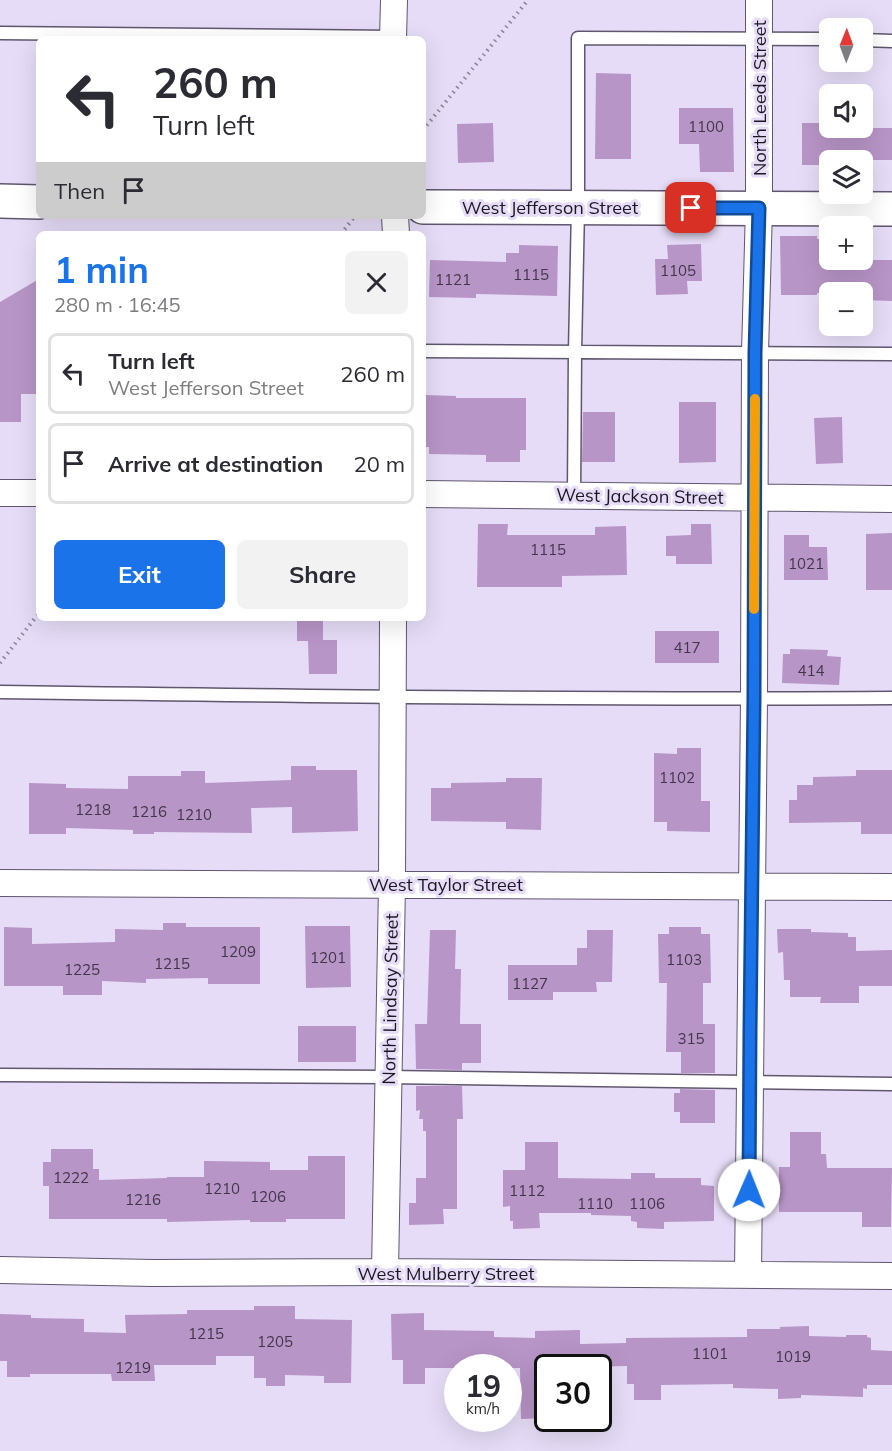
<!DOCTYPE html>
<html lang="en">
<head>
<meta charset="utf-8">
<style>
	:root { --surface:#fff; --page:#f2f2f3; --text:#2b2b33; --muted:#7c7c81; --line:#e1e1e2; --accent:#1a73e8 }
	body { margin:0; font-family:Mulish,sans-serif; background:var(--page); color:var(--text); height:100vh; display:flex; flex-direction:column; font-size:22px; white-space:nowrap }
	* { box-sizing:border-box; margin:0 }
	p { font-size:20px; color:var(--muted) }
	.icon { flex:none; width:33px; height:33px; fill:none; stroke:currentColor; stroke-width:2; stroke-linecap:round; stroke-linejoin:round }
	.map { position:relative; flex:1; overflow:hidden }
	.panel { position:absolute; left:36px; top:231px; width:390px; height:390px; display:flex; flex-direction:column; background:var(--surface); border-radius:9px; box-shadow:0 6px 24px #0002 }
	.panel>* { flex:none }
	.hud { position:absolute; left:36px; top:36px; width:390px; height:183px; border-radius:9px; box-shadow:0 6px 24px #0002; background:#fff; color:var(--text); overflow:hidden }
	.needle { width:39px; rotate:1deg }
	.controls { position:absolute; left:819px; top:18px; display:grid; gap:12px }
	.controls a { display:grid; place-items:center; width:54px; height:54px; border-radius:9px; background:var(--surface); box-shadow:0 6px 24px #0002; font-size:30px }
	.speed { position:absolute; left:444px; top:1354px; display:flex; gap:12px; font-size:30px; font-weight:700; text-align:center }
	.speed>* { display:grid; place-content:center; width:78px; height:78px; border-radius:50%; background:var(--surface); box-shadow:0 6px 24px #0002; line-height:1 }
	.speed small { font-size:15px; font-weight:400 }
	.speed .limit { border:3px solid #111; border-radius:9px; background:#fff; color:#111 }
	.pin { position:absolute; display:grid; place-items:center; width:51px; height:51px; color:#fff; margin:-26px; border-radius:12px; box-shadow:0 3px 9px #0006 }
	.me { position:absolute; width:66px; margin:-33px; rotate:1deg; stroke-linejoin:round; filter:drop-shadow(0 0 4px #0008) }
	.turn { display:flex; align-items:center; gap:21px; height:126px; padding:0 18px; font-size:27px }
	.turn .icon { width:78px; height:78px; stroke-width:2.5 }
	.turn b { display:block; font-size:42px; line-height:51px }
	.then { display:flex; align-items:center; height:57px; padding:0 18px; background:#0003; gap:12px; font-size:22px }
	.round { display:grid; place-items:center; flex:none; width:63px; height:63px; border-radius:9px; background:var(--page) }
	.summary { display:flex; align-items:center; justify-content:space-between; height:102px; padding:0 18px }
	h1 { font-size:36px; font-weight:700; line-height:45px; color:var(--accent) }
	.action { display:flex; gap:12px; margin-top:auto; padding:12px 18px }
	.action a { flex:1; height:69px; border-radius:9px; background:var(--accent); color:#fff; font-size:24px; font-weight:700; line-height:69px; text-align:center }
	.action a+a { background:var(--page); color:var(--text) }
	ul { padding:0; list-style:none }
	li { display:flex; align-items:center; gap:18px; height:81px; margin:0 12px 9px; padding:0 6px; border:3px solid var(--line); border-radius:9px }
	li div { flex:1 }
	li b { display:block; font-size:22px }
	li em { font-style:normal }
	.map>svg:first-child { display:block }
	.building { fill:#b895c7 }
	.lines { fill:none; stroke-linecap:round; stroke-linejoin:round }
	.lane-casing { stroke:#60566d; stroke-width:15 }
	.street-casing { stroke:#60566d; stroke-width:28 }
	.secondary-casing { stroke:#60566d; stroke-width:36 }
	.path { stroke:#8b8497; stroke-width:4; stroke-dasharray:1.5 4.5; stroke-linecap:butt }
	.lane { stroke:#fff; stroke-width:12 }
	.street { stroke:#fff; stroke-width:26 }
	.secondary { stroke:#fff; stroke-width:33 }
	.route-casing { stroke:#114b97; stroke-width:15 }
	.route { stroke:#1a73e8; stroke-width:10 }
	.slow { stroke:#f59e0b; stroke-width:10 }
	.labels { text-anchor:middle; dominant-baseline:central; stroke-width:6; stroke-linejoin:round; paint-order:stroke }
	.number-label { font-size:15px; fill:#42364a }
	.street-label { font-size:18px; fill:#1b1720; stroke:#e6dcf7 }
</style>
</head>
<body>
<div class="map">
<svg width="892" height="1451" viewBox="0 0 892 1451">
	<rect width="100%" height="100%" fill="#e6dcf7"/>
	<path class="building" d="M596,73L631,74V159H595Z
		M679,108H733L734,172H700L699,144H679Z
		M493,123L494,162L458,163L457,124Z
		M802,123H830V128H892V160H830V165H802Z
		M780,236H817V239H830V260H892V301L862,300V292H830L817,293V295H781Z
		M701,244L702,281H687L688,294L656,295L655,259H668L667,245Z
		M519,245L558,246L557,296L476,294V298L429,297L430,260L506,262V253H519Z
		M39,279V394H21V422H0V302Z
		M425,395L456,396V398H526V450H520V462H486V455L429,454V447H423V423H425Z
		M679,402H716V462L679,463Z
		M583,412H615V462H582Z
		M842,417L843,463L816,464L814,418Z
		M478,524H508L507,535H595V527L626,526L627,575L562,576V587H477Z
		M691,524H711L712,564H676V556H666V536L691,535Z
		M892,533V590H866V534Z
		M784,535H809V547H827L828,580H784Z
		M297,618H323V640H337V674H309L308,641H297Z
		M655,631H719V663H655Z
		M790,649L828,650L827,656L841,657L839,685L782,683L783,654H790Z
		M677,748H701V801H710V832L667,831V822H654V753L677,754Z
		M291,766H316V770H357L358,831L292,833V807L251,808L252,833L154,832V834H133V830L66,828V834H29V783L66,784V788L128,789V776H181V771H205V783L291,780Z
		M856,770H892V834H861V822L789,823V800H797V785H813V777L856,776Z
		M506,778H542L541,830L506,829V822L431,821V788H451V783L506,782Z
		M163,923H186V927H260V984H208V978L146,979V983L102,981V995H63V986H4V927L32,928V944L115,942V929L163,930Z
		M305,926H350L351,987L306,988Z
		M669,927H701V934H710L711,983H703V1024H715V1073H681V1052H666L667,983H659L658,934H669Z
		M777,929H811V932L848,933V937H856V951L892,950V986H859V1003H820L821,997H790V980H784L783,952L778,953Z
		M430,930H456L455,969H461L460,1024H481V1063H462V1070L416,1069L415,1024H427Z
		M587,930H613L612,982H596L597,992H553V1000H508V965H577V948H587Z
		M298,1026H356V1062H298Z
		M416,1086H462L463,1119H457V1209H443L444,1224L409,1225V1203H416V1178H426V1131H423V1119H419L420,1110L416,1111Z
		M680,1089L715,1090V1123H680V1112H674V1093H680Z
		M790,1132H821V1154H826L827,1168H892L891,1227H862V1212H779V1167H790Z
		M525,1142H558V1178L631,1179V1173H655V1178H701V1185L714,1186V1221L664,1222V1229L637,1228V1222L631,1221V1216L591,1215V1213H539L540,1228L513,1229V1221H510V1206L503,1207V1170H525Z
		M51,1149H93V1169H99V1180L167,1178V1177H204V1161L270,1162V1170H308V1156H345V1219H286V1222H250V1220L167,1222V1219H49V1186H43V1162H51Z
		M254,1306H295V1319L352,1320L351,1383H324V1376L285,1375V1386H266V1378H254V1356H216V1365H154L155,1381H112L111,1374H30V1377H7V1361H0V1314L31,1315V1318L84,1319V1332L126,1333L125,1315L187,1314V1310H254Z
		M424,1313V1330L494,1331V1337L535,1338V1331L580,1330V1344L626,1343V1338L747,1337V1329H780V1327L809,1326V1336L846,1337V1335H867V1337L871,1338V1350L892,1351V1385H867V1389L863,1388V1397L801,1395V1398L778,1399V1389L733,1388V1384L661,1385V1400H634V1384H627V1366L548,1368V1418L521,1419L520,1368H425V1384H403V1360H392L391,1314Z"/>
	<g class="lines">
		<g class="lane-casing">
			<path id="lane" d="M0,33L393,37
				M862,40L892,41
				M423,351L892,354
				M574,495L575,352L578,207V38L830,39
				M0,692C297,696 595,700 892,698
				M0,1075L388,1077L892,1084"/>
		</g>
		<g class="street-casing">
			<path id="street" d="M393,39L394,0
				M395,216L396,234
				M0,493H39
				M423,494L892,499
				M0,883L892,887
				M0,1270L153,1273L385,1272L892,1276
				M385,1272L392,884L393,618
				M748,1275L754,699L755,353L759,208V0"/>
		</g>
		<g class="secondary-casing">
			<path id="secondary" d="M0,201L39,202
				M423,207L892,209"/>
		</g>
		<path class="path" d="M423,130L528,0
			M341,234L355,216
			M0,663L39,613"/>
		<use href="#lane" class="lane"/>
		<use href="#street" class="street"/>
		<use href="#secondary" class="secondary"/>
	</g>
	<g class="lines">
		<g class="route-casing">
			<path id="route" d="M691,208H759L755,353L754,699L750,1030L749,1190"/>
		</g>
		<use href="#route" class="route"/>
		<path class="slow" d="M754,609L755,399"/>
	</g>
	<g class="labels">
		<g class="number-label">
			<text x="706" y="126">1100</text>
			<text x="678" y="270">1105</text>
			<text x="531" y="274">1115</text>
			<text x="453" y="279">1121</text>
			<text x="548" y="549">1115</text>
			<text x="806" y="563">1021</text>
			<text x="687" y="647">417</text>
			<text x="811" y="670">414</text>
			<text x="677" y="777">1102</text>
			<text x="93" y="809">1218</text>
			<text x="149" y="811">1216</text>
			<text x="194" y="814">1210</text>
			<text x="238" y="951">1209</text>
			<text x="328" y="957">1201</text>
			<text x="684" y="959">1103</text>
			<text x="172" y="963">1215</text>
			<text x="82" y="969">1225</text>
			<text x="530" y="983">1127</text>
			<text x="691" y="1038">315</text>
			<text x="71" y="1177">1222</text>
			<text x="222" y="1188">1210</text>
			<text x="527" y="1190">1112</text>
			<text x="268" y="1196">1206</text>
			<text x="143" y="1199">1216</text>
			<text x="595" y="1203">1110</text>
			<text x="647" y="1203">1106</text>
			<text x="206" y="1333">1215</text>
			<text x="275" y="1341">1205</text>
			<text x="710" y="1353">1101</text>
			<text x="793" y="1356">1019</text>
			<text x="133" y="1367">1219</text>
		</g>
		<g class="street-label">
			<text transform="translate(759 98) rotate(-90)">North Leeds Street</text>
			<text x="550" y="207">West Jefferson Street</text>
			<text transform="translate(640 496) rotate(1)">West Jackson Street</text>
			<text x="446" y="884">West Taylor Street</text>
			<text transform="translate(390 999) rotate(-89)">North Lindsay Street</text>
			<text x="446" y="1273">West Mulberry Street</text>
		</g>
	</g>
</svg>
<div class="controls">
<a><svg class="needle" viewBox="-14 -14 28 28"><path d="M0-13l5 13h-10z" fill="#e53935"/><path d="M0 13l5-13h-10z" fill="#7c7c81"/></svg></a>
<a><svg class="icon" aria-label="sound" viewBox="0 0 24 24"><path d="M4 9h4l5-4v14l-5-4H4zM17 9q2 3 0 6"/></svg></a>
<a><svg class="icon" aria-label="layers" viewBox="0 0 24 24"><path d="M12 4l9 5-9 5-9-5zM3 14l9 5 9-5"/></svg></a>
<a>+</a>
<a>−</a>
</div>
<div class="speed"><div>19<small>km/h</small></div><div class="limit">30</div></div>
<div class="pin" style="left:691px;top:208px;background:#d93025"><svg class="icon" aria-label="arrive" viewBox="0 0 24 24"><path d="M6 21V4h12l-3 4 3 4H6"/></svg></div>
<svg class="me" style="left:749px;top:1190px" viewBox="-20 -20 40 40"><circle r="19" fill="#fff"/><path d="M0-13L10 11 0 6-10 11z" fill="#1a73e8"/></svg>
<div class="hud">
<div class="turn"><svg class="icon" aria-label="left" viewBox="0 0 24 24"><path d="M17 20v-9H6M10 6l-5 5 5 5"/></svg><div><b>260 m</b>Turn left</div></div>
<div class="then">Then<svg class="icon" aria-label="arrive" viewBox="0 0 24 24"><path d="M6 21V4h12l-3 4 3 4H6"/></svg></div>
</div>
<section class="panel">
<div class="summary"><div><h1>1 min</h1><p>280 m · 16:45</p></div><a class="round"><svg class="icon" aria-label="close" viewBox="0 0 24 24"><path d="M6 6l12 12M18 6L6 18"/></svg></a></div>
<ul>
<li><svg class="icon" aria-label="left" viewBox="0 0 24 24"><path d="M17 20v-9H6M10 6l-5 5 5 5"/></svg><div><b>Turn left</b><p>West Jefferson Street</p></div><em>260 m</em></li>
<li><svg class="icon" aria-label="arrive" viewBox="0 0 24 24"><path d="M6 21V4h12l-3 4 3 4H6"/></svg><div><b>Arrive at destination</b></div><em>20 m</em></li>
</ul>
<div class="action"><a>Exit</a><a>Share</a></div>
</section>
</div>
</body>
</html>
